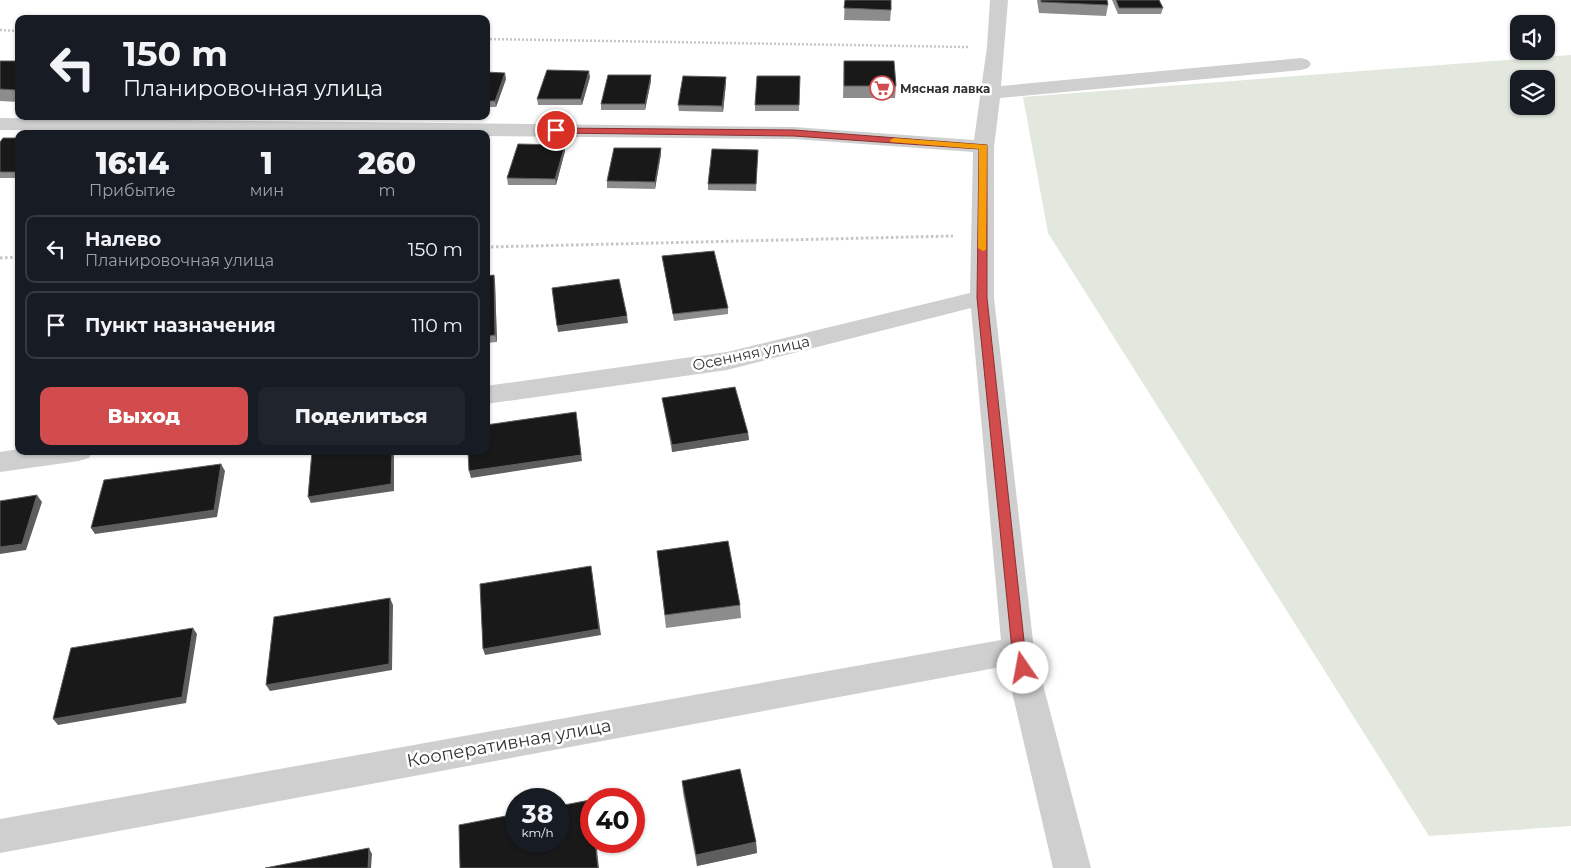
<!DOCTYPE html>
<html lang="ru">
<head>
<meta charset="utf-8">
<style>
	:root { --surface:#171b24; --page:#20242c; --text:#f1f3f6; --muted:#9ea1a6; --line:#363941; --accent:#d24b4d }
	body { margin:0; font-family:Montserrat,sans-serif; background:var(--page); color:var(--text); height:100vh; display:flex; flex-direction:column; font-size:19px; white-space:nowrap }
	* { box-sizing:border-box; margin:0 }
	p { font-size:16px; color:var(--muted) }
	.icon { flex:none; width:28px; height:28px; fill:none; stroke:currentColor; stroke-width:2; stroke-linecap:round; stroke-linejoin:round }
	.map { position:relative; flex:1; overflow:hidden }
	.sheet { position:absolute; left:15px; top:130px; width:475px; height:325px; display:flex; flex-direction:column; background:var(--surface); border-radius:10px; box-shadow:0 1px 4px #0004 }
	.sheet>* { flex:none }
	.guide { position:absolute; left:15px; top:15px; width:475px; height:105px; border-radius:10px; box-shadow:0 1px 4px #0004; background:#171b24; color:var(--text); overflow:hidden }
	.buttons { position:absolute; left:1510px; top:15px; display:grid; gap:10px }
	.buttons a { display:grid; place-items:center; width:45px; height:45px; border-radius:10px; background:var(--surface); box-shadow:0 1px 4px #0004; font-size:25px }
	.speed { position:absolute; left:505px; top:788px; display:flex; gap:10px; font-size:25px; font-weight:700; text-align:center }
	.speed>* { display:grid; place-content:center; width:65px; height:65px; border-radius:50%; background:var(--surface); box-shadow:0 1px 4px #0004; line-height:1 }
	.speed small { font-size:12px; font-weight:400 }
	.speed .limit { border:8px solid #d22; background:#fff; color:#111 }
	.pin { position:absolute; display:grid; place-items:center; width:42px; height:42px; color:#fff; margin:-21px; border:2px solid #fff; border-radius:50%; box-shadow:0 1px 5px #0007 }
	.me { position:absolute; width:55px; margin:-28px; rotate:348deg; stroke-linejoin:round; filter:drop-shadow(0 0 4px #0008) }
	.turn { display:flex; align-items:center; gap:18px; height:105px; padding:0 25px; font-size:22px }
	.turn .icon { width:65px; height:65px; stroke-width:2.5 }
	.turn b { display:block; font-size:35px; line-height:42px }
	.eta { display:flex; justify-content:space-evenly; align-items:center; height:85px; text-align:center }
	.eta b { font-size:30px; font-weight:800; line-height:35px }
	.cta { display:flex; gap:10px; margin-top:auto; padding:10px 25px }
	.cta a { flex:1; height:58px; border-radius:10px; background:var(--accent); color:#fff; font-size:20px; font-weight:800; line-height:58px; text-align:center }
	.cta a+a { background:var(--page); color:var(--text) }
	ul { padding:0; list-style:none }
	li { display:flex; align-items:center; gap:15px; height:68px; margin:0 10px 8px; padding:0 15px; border:2px solid var(--line); border-radius:10px }
	li div { flex:1 }
	li b { display:block; font-size:19px }
	li em { font-style:normal }
	.map>svg:first-child { display:block }
	.green { fill:#e2e8dd; fill-rule:evenodd }
	.lines { fill:none; stroke-linecap:round; stroke-linejoin:round }
	.path-far1 { stroke:#c6c6c6; stroke-width:2.5; stroke-dasharray:2 2; stroke-linecap:butt }
	.path { stroke:#c6c6c6; stroke-width:3; stroke-dasharray:2.5 2.5; stroke-linecap:butt }
	.minor { fill:#cfcfcf; fill-rule:evenodd }
	.wall { fill:#8c8c8c }
	.shaded-wall { fill:#5e5e5e }
	.building { fill:#191919; stroke:#5e5e5e }
	.route { fill:#d24b4d; stroke:#883132 }
	.slow { fill:#f59e0b }
	.labels { text-anchor:middle; dominant-baseline:central; stroke-width:5; stroke-linejoin:round; paint-order:stroke }
	.far-poi-label { font-size:12px; font-weight:bold; fill:#323232; stroke:#fff; text-anchor:start }
	.street-label { font-size:15px; fill:#323232; stroke:#fff }
	.near-street-label { font-size:18px; fill:#323232; stroke:#fff }
</style>
</head>
<body>
<div class="map">
<svg width="1571" height="868" viewBox="0 0 1571 868">
	<rect width="100%" height="100%" fill="#fff"/>
	<path class="green" d="M1571,55V826L1429,836L1048,233L1023,97ZM1519,79H1546V106H1519Z"/>
	<g class="lines">
		<path class="path-far1" d="M0,30L19,31
			M486,39L968,47"/>
		<path class="path" d="M486,247L953,236
			M0,258L19,257"/>
		<path class="minor" d="M990,0H1008L1001,86L1301,58L1308,60L1311,64L1308,68L1301,70L1000,98L994,147V298L1034,650L1091,868H1053L1006,666L0,853V819L1001,640L971,308L727,370L486,404V386L727,352L970,293L973,152L794,139L486,136V134L0,130V118L794,127L974,140L987,47Z
			M19,449V451H93L89,458L79,461L0,472V452Z"/>
	</g>
	<path class="wall" d="M845,0L891,10L890,21L844,20Z
		M1037,0H1107L1108,5L1106,16L1039,13Z
		M1112,0H1159L1163,8L1161,14H1118Z
		M0,61H19V102L0,101Z
		M844,61L896,86L895,98H843Z
		M486,72L506,79L496,107H486Z
		M651,75V81L645,110H601V104Z
		M800,76L799,111H755V105Z
		M590,77L582,105H538L537,99Z
		M726,83L723,112L679,111L678,105Z
		M19,138V178H0V142Z
		M565,145V151L556,185H508L507,178Z
		M661,148V154L655,189L607,188V181Z
		M758,150L756,191L708,190V184Z
		M662,256L728,308V314L674,321Z
		M494,275L495,282L497,342L486,343V276Z
		M662,398L748,433L749,440L672,452Z
		M657,551L740,605L741,618L666,628Z
		M682,781L756,842L757,853L697,866L683,793Z"/>
	<path class="shaded-wall" d="M589,71L590,77L582,105L581,99Z
		M505,73L506,79L496,107L495,101Z
		M651,75V81L645,110V104Z
		M726,77V83L723,112L722,106Z
		M19,86V97L15,90Z
		M565,145V151L556,185L555,179Z
		M661,148V154L655,189V182Z
		M494,275L495,282L497,342L495,335Z
		M627,316L628,323L558,332L557,326Z
		M577,419L582,461L471,478L469,471Z
		M748,433L749,440L672,452V445Z
		M392,451H394V491L311,503L308,497Z
		M221,464L225,471L217,517L95,534L91,528Z
		M37,495L42,502L26,550L0,554V547Z
		M592,572L601,635L485,655L483,649Z
		M390,598L393,605L392,670L270,691L266,685Z
		M193,628L197,634L186,703L58,725L53,719Z
		M595,841H596L599,868H598Z
		M756,842L757,853L697,866L696,855Z
		M369,848L372,854L371,868H368Z"/>
	<path class="building" d="M845,0H891V10L844,8Z
		M1041,0H1107L1108,5L1041,2Z
		M1116,0H1159L1163,8H1119Z
		M0,61H19V86L15,90L0,89Z
		M844,61H894L896,86H844Z
		M547,70L589,71L581,99H537Z
		M486,72L505,73L495,101H486Z
		M608,75H651L645,104H601Z
		M683,76L726,77L722,106L678,105Z
		M757,76H800L799,105H755Z
		M3,138H19V172H0V142Z
		M518,144L565,145L555,179L507,178Z
		M614,148H661L655,182L607,181Z
		M712,149L758,150L756,184H708Z
		M714,251L728,308L673,314L662,256Z
		M494,275L495,335L486,336V276Z
		M619,279L627,316L557,326L552,288Z
		M735,387L748,433L672,445L662,398Z
		M576,412L581,455L469,471L468,451H486V425Z
		M312,451H392L391,484L308,497Z
		M221,464L214,510L91,528L104,480Z
		M37,495L22,544L0,547V501Z
		M728,541L740,605L665,615L657,551Z
		M591,566L599,629L483,649L480,584Z
		M390,598L389,664L266,685L274,617Z
		M193,628L182,697L53,719L71,648Z
		M740,769L756,842L696,855L682,781Z
		M590,800L591,807V841H595L598,868H460L459,825L516,814V841H559V806Z
		M369,848L368,868H265Z"/>
	<path class="route" d="M552,128L794,130L987,145V298L1025,650L1030,668L1028,672L1023,674L1018,672L1012,650L977,298L979,149L794,136L556,133L551,130Z"/>
	<path class="slow" d="M894,138L987,145L986,250L983,251L978,248L979,149L891,142L890,140Z"/>
	<defs>
		<g id="supermarket-ring" transform="scale(1.25)"><circle r="9.5" fill="#fff" stroke="#d24b4d" stroke-width="1.5"/><path d="M-6-5.5h2.5l.6 2H6L4.5 2H-2.5L-4.4-4H-6ZM-1.5 3.2a1.3 1.3 0 1 0 .1 0ZM3 3.2a1.3 1.3 0 1 0 .1 0Z" fill="#d24b4d"/></g>
	</defs>
	<g fill-rule="evenodd">
		<use href="#supermarket-ring" x="882" y="88"/>
	</g>
	<g class="labels">
		<g class="far-poi-label">
			<text x="900" y="88">Мясная лавка</text>
		</g>
		<g class="street-label">
			<text transform="translate(751 353) rotate(-12)">Осенняя улица</text>
		</g>
		<g class="near-street-label">
			<text transform="translate(509 743) rotate(-10)">Кооперативная улица</text>
		</g>
	</g>
</svg>
<div class="buttons">
<a><svg class="icon" aria-label="sound" viewBox="0 0 24 24"><path d="M4 9h4l5-4v14l-5-4H4zM17 9q2 3 0 6"/></svg></a>
<a><svg class="icon" aria-label="layers" viewBox="0 0 24 24"><path d="M12 4l9 5-9 5-9-5zM3 14l9 5 9-5"/></svg></a>
</div>
<div class="speed"><div>38<small>km/h</small></div><div class="limit">40</div></div>
<div class="pin" style="left:556px;top:130px;background:#d93025"><svg class="icon" aria-label="arrive" viewBox="0 0 24 24"><path d="M6 21V4h12l-3 4 3 4H6"/></svg></div>
<svg class="me" style="left:1023px;top:668px" viewBox="-20 -20 40 40"><circle r="19" fill="#fff"/><path d="M0-13L10 11 0 6-10 11z" fill="#d24b4d"/></svg>
<div class="guide">
<div class="turn"><svg class="icon" aria-label="left" viewBox="0 0 24 24"><path d="M17 20v-9H6M10 6l-5 5 5 5"/></svg><div><b>150 m</b>Планировочная улица</div></div>
</div>
<section class="sheet">
<div class="eta">
<div><b>16:14</b><p>Прибытие</p></div>
<div><b>1</b><p>мин</p></div>
<div><b>260</b><p>m</p></div>
</div>
<ul>
<li><svg class="icon" aria-label="left" viewBox="0 0 24 24"><path d="M17 20v-9H6M10 6l-5 5 5 5"/></svg><div><b>Налево</b><p>Планировочная улица</p></div><em>150 m</em></li>
<li><svg class="icon" aria-label="arrive" viewBox="0 0 24 24"><path d="M6 21V4h12l-3 4 3 4H6"/></svg><div><b>Пункт назначения</b></div><em>110 m</em></li>
</ul>
<div class="cta"><a>Выход</a><a>Поделиться</a></div>
</section>
</div>
</body>
</html>
